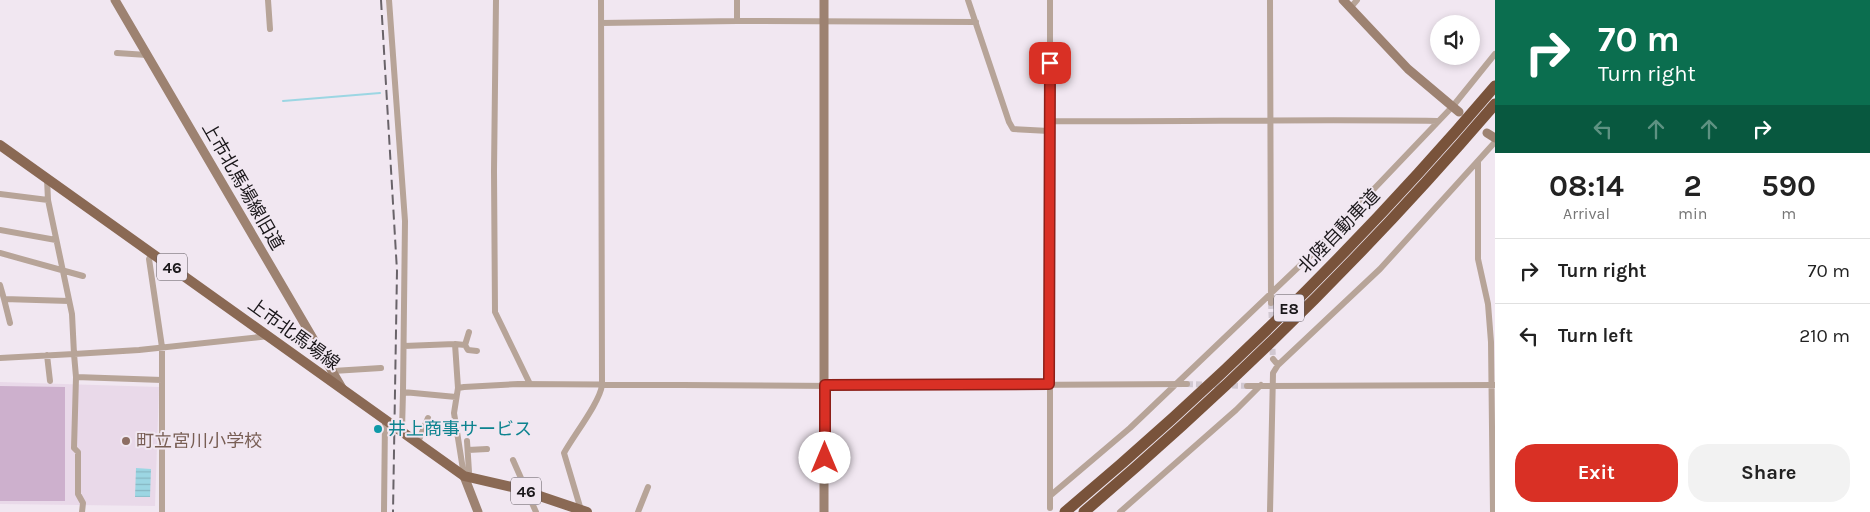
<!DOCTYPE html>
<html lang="en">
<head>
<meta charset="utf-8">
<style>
	:root { --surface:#fff; --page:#f2f2f2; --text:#222; --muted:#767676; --line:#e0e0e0; --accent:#d93025 }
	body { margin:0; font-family:Karla,"Noto Sans JP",sans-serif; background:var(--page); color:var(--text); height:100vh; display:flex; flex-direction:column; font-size:19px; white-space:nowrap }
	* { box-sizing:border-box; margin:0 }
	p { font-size:16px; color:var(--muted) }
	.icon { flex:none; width:28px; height:28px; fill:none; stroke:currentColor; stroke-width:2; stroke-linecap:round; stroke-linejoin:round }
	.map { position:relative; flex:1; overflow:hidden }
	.sheet { display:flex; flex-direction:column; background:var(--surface); width:375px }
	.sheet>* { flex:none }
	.hud { background:#0b6e4f; color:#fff; overflow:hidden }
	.fabs { position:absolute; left:1430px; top:15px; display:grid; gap:10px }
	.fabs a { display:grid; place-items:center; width:50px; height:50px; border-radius:50%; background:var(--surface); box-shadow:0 2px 8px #0003; font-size:25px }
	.pin { position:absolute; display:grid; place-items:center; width:42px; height:42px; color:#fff; margin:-21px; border-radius:10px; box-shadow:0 2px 8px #0006 }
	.me { position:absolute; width:55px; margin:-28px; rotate:0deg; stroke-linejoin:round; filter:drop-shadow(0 0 4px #0008) }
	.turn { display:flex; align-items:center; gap:18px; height:105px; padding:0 20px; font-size:22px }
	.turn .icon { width:65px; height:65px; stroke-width:2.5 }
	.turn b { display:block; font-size:35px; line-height:42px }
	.lanes { display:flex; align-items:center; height:48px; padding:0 20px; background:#0003; justify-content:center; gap:25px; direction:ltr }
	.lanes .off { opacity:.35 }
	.eta { display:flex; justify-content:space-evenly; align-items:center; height:85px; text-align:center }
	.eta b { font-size:30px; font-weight:700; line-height:35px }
	.button { display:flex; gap:10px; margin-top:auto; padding:10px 20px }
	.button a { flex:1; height:58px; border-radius:20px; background:var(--accent); color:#fff; font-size:20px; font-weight:700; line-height:58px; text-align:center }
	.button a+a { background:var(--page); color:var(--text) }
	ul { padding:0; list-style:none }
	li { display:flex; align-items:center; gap:15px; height:65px; padding:0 20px; border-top:1px solid var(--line) }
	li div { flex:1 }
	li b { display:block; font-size:19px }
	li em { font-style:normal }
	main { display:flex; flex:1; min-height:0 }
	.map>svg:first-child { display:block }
	.built { fill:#e9d9e9 }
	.park { fill:#cdb0cd }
	.water { fill:url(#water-rules) }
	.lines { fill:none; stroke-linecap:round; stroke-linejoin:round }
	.stream { stroke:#9cd6e3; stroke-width:2 }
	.street-tunnel { stroke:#d1c8d1; stroke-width:6; stroke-dasharray:6 3; stroke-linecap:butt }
	.street { stroke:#b7a498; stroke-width:6 }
	.secondary { stroke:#9d8271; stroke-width:9 }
	.primary { stroke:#8a6954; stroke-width:10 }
	.highway { stroke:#79533b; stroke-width:11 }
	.rail { stroke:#696369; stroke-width:2; stroke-dasharray:10 5; stroke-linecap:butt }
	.route-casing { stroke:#8d1f18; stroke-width:12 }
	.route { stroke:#d93025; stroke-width:9 }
	.culture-dot { fill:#0f9aa8; stroke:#f1e7f1; stroke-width:2 }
	.education-dot { fill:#8d6e63; stroke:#f1e7f1; stroke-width:2 }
	.labels { text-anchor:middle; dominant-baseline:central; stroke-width:4; stroke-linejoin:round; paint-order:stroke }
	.shield { fill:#f1e7f1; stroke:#5a555a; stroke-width:1 }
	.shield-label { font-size:16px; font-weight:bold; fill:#191619 }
	.street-label { font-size:18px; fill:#191619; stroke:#f1e7f1 }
	.culture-label { font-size:18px; fill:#0d838f; stroke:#f1e7f1; text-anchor:start }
	.education-label { font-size:18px; fill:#785e54; stroke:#f1e7f1; text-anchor:start }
</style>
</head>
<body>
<main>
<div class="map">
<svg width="1495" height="512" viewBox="0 0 1495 512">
	<defs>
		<pattern id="water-rules" width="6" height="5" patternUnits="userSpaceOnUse" patternTransform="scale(1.25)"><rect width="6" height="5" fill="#9cd6e3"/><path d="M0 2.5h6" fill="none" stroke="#86b7c2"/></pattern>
	</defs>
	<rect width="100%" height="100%" fill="#f1e7f1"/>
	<path class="built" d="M0,382L159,387L155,506L0,504Z"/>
	<path class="park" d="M0,386L65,387V501H0Z"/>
	<path class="water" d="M136,468L151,469L150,497H135Z"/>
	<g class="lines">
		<path class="stream" d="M283,101L380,93"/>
		<path class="street-tunnel" d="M1271,303L1272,326
			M1272,340L1273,359
			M1187,384L1247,386"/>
		<path class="street" d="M268,0L270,29
			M389,0L405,221L403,392
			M496,0L494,171L495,312L530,384
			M968,0L1009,122L1013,129L1049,131
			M1050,0V508
			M1270,0L1271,303
			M1351,7L1357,0
			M737,21V0
			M601,23L737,21L976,22
			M117,53L147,55
			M1049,121C1178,122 1308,119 1437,121
			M1478,162V259L1488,304L1491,342L1493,512
			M47,179L48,200L72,314L74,354L139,350L269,336
			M0,194L48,200
			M0,230L56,240
			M0,253L83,276
			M152,253L149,259L162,347V512
			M0,285L4,299
			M10,323L4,299L69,301
			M465,345L468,350L477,351
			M404,346L455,344
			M47,355L50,381
			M0,358L74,354L76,377L162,380
			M1273,359L1278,365
			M333,371L381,368
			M76,377L74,448L78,452V494L83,503L82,512
			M1247,386L1495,385
			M458,388L455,344L465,345L469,332
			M402,430L403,392L456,397
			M418,442L428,418
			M468,450L487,449
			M513,460L536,512
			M464,476L454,413L458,388L464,387L518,384L838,386L1187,384
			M464,476L469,472L467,441
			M1051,495L1130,428L1310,256L1453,106L1495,54
			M581,510L564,453C574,435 600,402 602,385L601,0
			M384,512L385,418
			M638,512L648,487
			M1120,512L1236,410L1261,385
			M1270,512L1273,373L1278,365L1380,269L1495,142"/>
		<path class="secondary" d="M115,0L342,388
			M824,0V512
			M1343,0L1408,69L1459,112
			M1487,133L1495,138
			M464,476L478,512"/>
		<path class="primary" d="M0,145L464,476L516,488L587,512"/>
		<path class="highway" d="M1065,512C1220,382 1364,240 1495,86
			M1084,512C1231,387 1369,251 1495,104"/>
		<path class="rail" d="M381,0L397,271L393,512"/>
	</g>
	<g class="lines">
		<g class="route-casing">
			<path id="route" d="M825,458V385L1049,384L1050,63"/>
		</g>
		<use href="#route" class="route"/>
	</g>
	<circle class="culture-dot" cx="378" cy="429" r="5"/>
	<circle class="education-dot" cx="126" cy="441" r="5"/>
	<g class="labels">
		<g class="shield">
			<rect x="157" y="253.5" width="30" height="27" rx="4"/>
			<rect x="1274" y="294.5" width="30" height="27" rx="4"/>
			<rect x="511" y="477.5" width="30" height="27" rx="4"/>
		</g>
		<g class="shield-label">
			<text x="172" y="267">46</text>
			<text x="1289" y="308">E8</text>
			<text x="526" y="491">46</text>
		</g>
		<g class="street-label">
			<text transform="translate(243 186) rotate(60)">上市北馬場線旧道</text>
			<text transform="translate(1339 231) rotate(-46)">北陸自動車道</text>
			<text transform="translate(294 334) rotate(36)">上市北馬場線</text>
		</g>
		<g class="culture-label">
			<text x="388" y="429">井上商事サービス</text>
		</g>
		<g class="education-label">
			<text x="136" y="441">町立宮川小学校</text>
		</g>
	</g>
</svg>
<div class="fabs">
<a><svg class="icon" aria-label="sound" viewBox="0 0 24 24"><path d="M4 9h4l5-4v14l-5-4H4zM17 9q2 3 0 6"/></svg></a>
</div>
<div class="pin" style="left:1050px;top:63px;background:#d93025"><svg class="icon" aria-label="arrive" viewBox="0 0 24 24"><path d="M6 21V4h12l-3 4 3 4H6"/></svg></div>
<svg class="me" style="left:825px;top:458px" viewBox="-20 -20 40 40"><circle r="19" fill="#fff"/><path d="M0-13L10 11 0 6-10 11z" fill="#d93025"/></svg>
</div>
<section class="sheet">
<div class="hud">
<div class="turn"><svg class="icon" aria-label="right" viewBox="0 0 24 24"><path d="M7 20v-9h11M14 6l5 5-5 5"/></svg><div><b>70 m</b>Turn right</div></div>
<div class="lanes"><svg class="icon off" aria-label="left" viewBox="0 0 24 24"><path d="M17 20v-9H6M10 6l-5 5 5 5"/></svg><svg class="icon off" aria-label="ahead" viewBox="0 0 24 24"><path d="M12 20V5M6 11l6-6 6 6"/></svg><svg class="icon off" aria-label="ahead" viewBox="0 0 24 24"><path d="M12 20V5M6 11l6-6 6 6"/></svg><svg class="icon" aria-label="right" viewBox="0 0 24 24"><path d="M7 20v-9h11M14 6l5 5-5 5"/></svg></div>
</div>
<div class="eta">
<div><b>08:14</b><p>Arrival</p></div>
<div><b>2</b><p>min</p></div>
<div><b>590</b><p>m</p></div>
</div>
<ul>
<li><svg class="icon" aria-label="right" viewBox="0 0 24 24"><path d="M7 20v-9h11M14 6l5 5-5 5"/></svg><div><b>Turn right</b></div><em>70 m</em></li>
<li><svg class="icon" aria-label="left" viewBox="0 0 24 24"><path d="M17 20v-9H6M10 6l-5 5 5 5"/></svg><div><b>Turn left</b></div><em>210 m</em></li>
</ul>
<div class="button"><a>Exit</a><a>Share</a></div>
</section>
</main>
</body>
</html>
